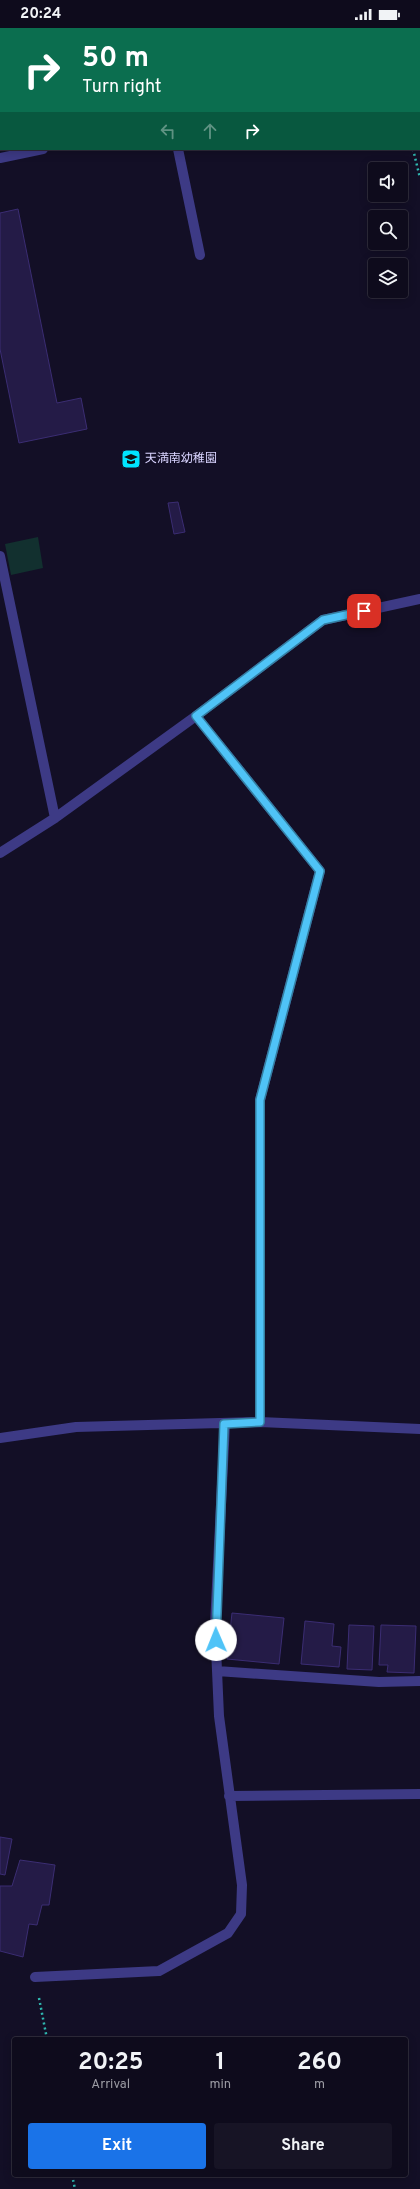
<!DOCTYPE html>
<html lang="en">
<head>
<meta charset="utf-8">
<style>
	:root { --surface:#0e0b1c; --page:#171425; --text:#f1f3f6; --muted:#9b9ba3; --line:#2e2b3b; --accent:#1a73e8 }
	body { margin:0; font-family:Overpass,"Noto Sans JP",sans-serif; background:var(--page); color:var(--text); height:100vh; display:flex; flex-direction:column; font-size:15px; white-space:nowrap }
	* { box-sizing:border-box; margin:0 }
	p { font-size:13px; color:var(--muted) }
	.icon { flex:none; width:22px; height:22px; fill:none; stroke:currentColor; stroke-width:2; stroke-linecap:round; stroke-linejoin:round }
	.map { position:relative; flex:1; overflow:hidden }
	.details { position:absolute; left:12px; top:2009px; width:396px; height:140px; display:flex; flex-direction:column; background:var(--surface); border-radius:4px; box-shadow:0 2px 10px #0003,0 0 0 1px var(--line) }
	.details>* { flex:none }
	.hud { position:absolute; left:0px; top:0px; width:420px; height:122px; box-shadow:0 2px 10px #0003,0 0 0 1px var(--line); background:#0b6e4f; color:#fff; overflow:hidden }
	.buttons { position:absolute; left:368px; top:134px; display:grid; gap:8px }
	.buttons a { display:grid; place-items:center; width:40px; height:40px; border-radius:4px; background:var(--surface); box-shadow:0 2px 10px #0003,0 0 0 1px var(--line); font-size:20px }
	.pin { position:absolute; display:grid; place-items:center; width:34px; height:34px; color:#fff; margin:-17px; border-radius:8px; box-shadow:0 2px 6px #0006 }
	.me { position:absolute; width:44px; margin:-22px; rotate:359deg; stroke-linejoin:round; filter:drop-shadow(0 0 3px #0008) }
	.turn { display:flex; align-items:center; gap:14px; height:84px; padding:0 16px; font-size:18px }
	.turn .icon { width:52px; height:52px; stroke-width:2.5 }
	.turn b { display:block; font-size:28px; line-height:34px }
	.lanes { display:flex; align-items:center; height:38px; padding:0 16px; background:#0003; justify-content:center; gap:20px; direction:ltr }
	.lanes .off { opacity:.35 }
	.eta { display:flex; justify-content:space-evenly; align-items:center; height:68px; text-align:center }
	.eta b { font-size:24px; font-weight:700; line-height:28px }
	.cta { display:flex; gap:8px; margin-top:auto; padding:8px 16px }
	.cta a { flex:1; height:46px; border-radius:4px; background:var(--accent); color:#fff; font-size:16px; font-weight:700; line-height:46px; text-align:center }
	.cta a+a { background:var(--page); color:var(--text) }
	.status { display:flex; justify-content:space-between; align-items:center; height:28px; padding:0 20px; background:var(--surface); direction:ltr }
	.status svg { height:11px; fill:currentColor }
	.map>svg:first-child { display:block }
	.green { fill:#12302f }
	.building { fill:#241b47; stroke:#3b2d73 }
	.lines { fill:none; stroke-linecap:round; stroke-linejoin:round }
	.path { stroke:#2fb8b0; stroke-width:2.5; stroke-dasharray:2 3; stroke-linecap:butt }
	.minor { stroke:#3d3a85; stroke-width:10 }
	.route-casing { stroke:#337fa1; stroke-width:10 }
	.route { stroke:#4fc3f7; stroke-width:7 }
	.labels { text-anchor:middle; dominant-baseline:central; stroke-width:3.5; stroke-linejoin:round; paint-order:stroke }
	.poi-label { font-size:12px; fill:#d9d4ff; stroke:#130f26; text-anchor:start }
</style>
</head>
<body>
<div class="status"><b>20:24</b><svg viewBox="0 0 49 12"><path d="M0 12V9h3v3zM5 12V6h3v6zM10 12V3h3v9zM15 12V0h3v12zM26 1h20v11H26zM47 4h2v5h-2z"/></svg></div>
<div class="map">
<svg width="420" height="2161" viewBox="0 0 420 2161">
	<rect width="100%" height="100%" fill="#130f26"/>
	<path class="green" d="M38,509L43,540L11,547L5,516Z"/>
	<path class="building" d="M18,181L57,375L81,370L87,401L19,415L0,321V185Z
		M178,474L185,504L174,506L168,475Z
		M232,1585L284,1590L279,1636L227,1631Z
		M305,1593L334,1596L332,1618L341,1619L339,1639L301,1636Z
		M349,1597L374,1598L372,1642L347,1641Z
		M381,1597L416,1598L414,1645L387,1644L388,1637H379Z
		M0,1809L12,1811L5,1847L0,1846Z
		M20,1832L55,1837L49,1877H42L37,1897L29,1896L23,1929L0,1923V1858H12Z"/>
	<g class="lines">
		<path class="path" d="M386,0V1
			M413,121L420,150
			M39,1970L47,2011
			M72,2147L75,2161"/>
		<path class="minor" d="M152,0L153,1
			M191,0L193,1
			M354,1L356,0
			M178,121L200,227
			M0,130L43,121
			M0,528L55,790
			M196,688L320,843L260,1072V1394
			M0,825L55,790L196,688L323,592L420,571
			M0,1410L76,1399L260,1394L420,1401
			M217,1643L379,1654L420,1653
			M229,1768L420,1766
			M35,1949L159,1943L228,1905L241,1886L242,1857L219,1688L215,1597L225,1396"/>
	</g>
	<g class="lines">
		<g class="route-casing">
			<path id="route" d="M216,1612L224,1396L260,1394V1072L320,843L196,688L323,592L364,583"/>
		</g>
		<use href="#route" class="route"/>
	</g>
	<defs>
		<g id="school-square" transform="scale(1)"><rect x="-9" y="-9" width="18" height="18" rx="4" fill="#00e5ff" stroke="#130f26"/><path d="M0-5L7-2L0 1L-7-2ZM-4 1L0 2.5L4 1V4Q0 6-4 4Z" fill="#111"/></g>
	</defs>
	<g fill-rule="evenodd">
		<use href="#school-square" x="131" y="431"/>
	</g>
	<g class="labels">
		<g class="poi-label">
			<text x="145" y="431">天満南幼稚園</text>
		</g>
	</g>
</svg>
<div class="buttons">
<a><svg class="icon" aria-label="sound" viewBox="0 0 24 24"><path d="M4 9h4l5-4v14l-5-4H4zM17 9q2 3 0 6"/></svg></a>
<a><svg class="icon" aria-label="search" viewBox="0 0 24 24"><circle cx="10" cy="10" r="6"/><path d="M15 15l6 6"/></svg></a>
<a><svg class="icon" aria-label="layers" viewBox="0 0 24 24"><path d="M12 4l9 5-9 5-9-5zM3 14l9 5 9-5"/></svg></a>
</div>
<div class="pin" style="left:364px;top:583px;background:#d93025"><svg class="icon" aria-label="arrive" viewBox="0 0 24 24"><path d="M6 21V4h12l-3 4 3 4H6"/></svg></div>
<svg class="me" style="left:216px;top:1612px" viewBox="-20 -20 40 40"><circle r="19" fill="#fff"/><path d="M0-13L10 11 0 6-10 11z" fill="#4fc3f7"/></svg>
<div class="hud">
<div class="turn"><svg class="icon" aria-label="right" viewBox="0 0 24 24"><path d="M7 20v-9h11M14 6l5 5-5 5"/></svg><div><b>50 m</b>Turn right</div></div>
<div class="lanes"><svg class="icon off" aria-label="left" viewBox="0 0 24 24"><path d="M17 20v-9H6M10 6l-5 5 5 5"/></svg><svg class="icon off" aria-label="ahead" viewBox="0 0 24 24"><path d="M12 20V5M6 11l6-6 6 6"/></svg><svg class="icon" aria-label="right" viewBox="0 0 24 24"><path d="M7 20v-9h11M14 6l5 5-5 5"/></svg></div>
</div>
<section class="details">
<div class="eta">
<div><b>20:25</b><p>Arrival</p></div>
<div><b>1</b><p>min</p></div>
<div><b>260</b><p>m</p></div>
</div>
<div class="cta"><a>Exit</a><a>Share</a></div>
</section>
</div>
</body>
</html>
